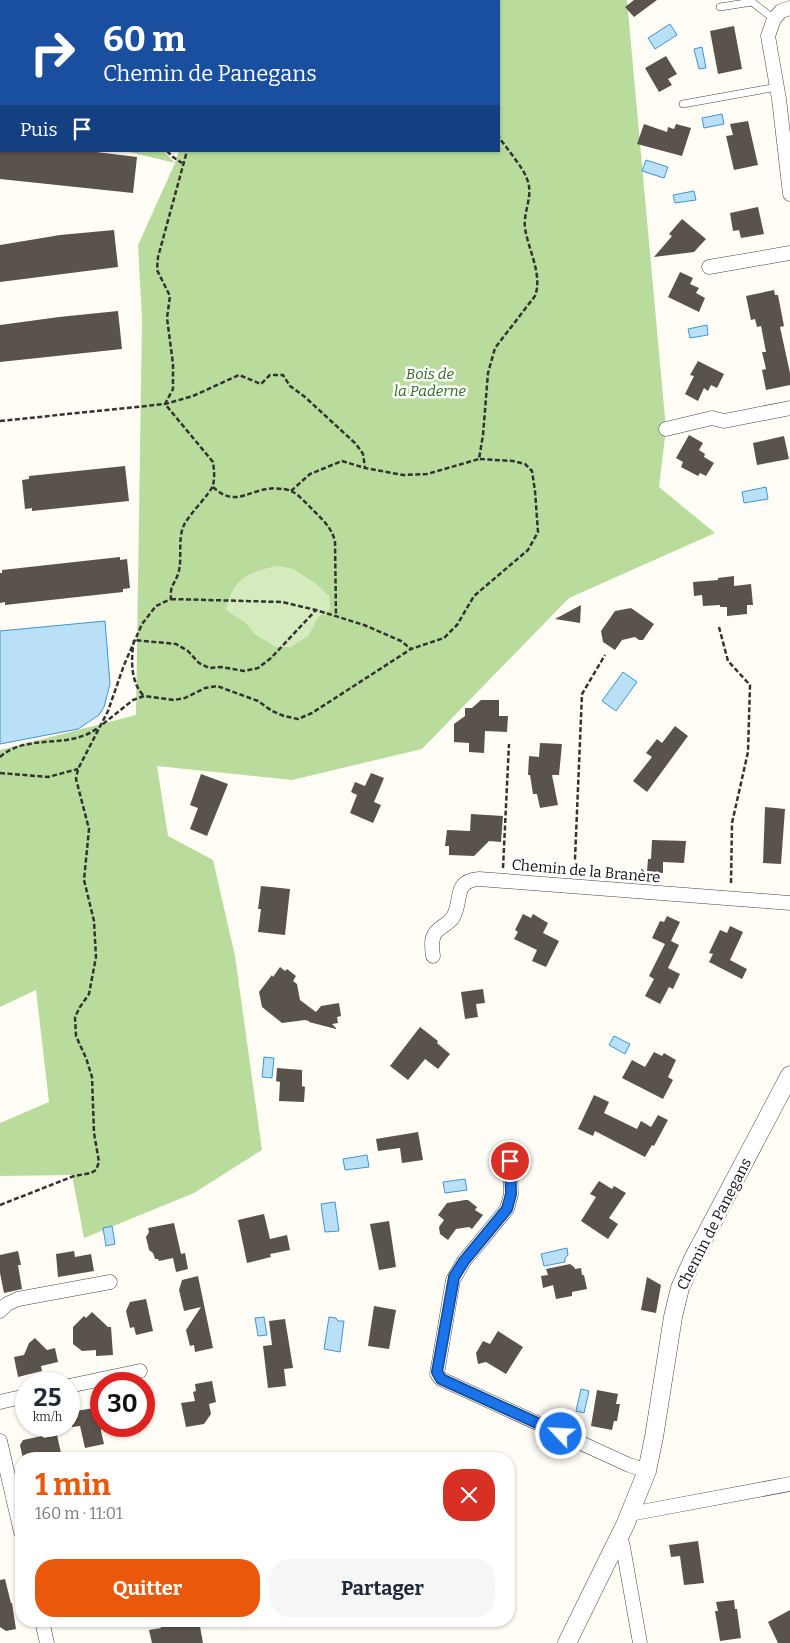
<!DOCTYPE html>
<html lang="fr">
<head>
<meta charset="utf-8">
<style>
	:root { --surface:#fff; --page:#f6f6f7; --text:#1f2937; --muted:#747a83; --accent:#ea580c }
	body { margin:0; font-family:Bitter,serif; background:var(--page); color:var(--text); height:100vh; display:flex; flex-direction:column; font-size:19px; white-space:nowrap }
	* { box-sizing:border-box; margin:0 }
	p { font-size:16px; color:var(--muted) }
	.icon { flex:none; width:28px; height:28px; fill:none; stroke:currentColor; stroke-width:2; stroke-linecap:round; stroke-linejoin:round }
	.map { position:relative; flex:1; overflow:hidden }
	.sheet { position:absolute; left:15px; top:1452px; width:500px; height:175px; display:flex; flex-direction:column; background:var(--surface); border-radius:20px; box-shadow:0 1px 4px #0004 }
	.sheet>* { flex:none }
	.hud { position:absolute; left:0px; top:0px; width:500px; height:152px; box-shadow:0 1px 4px #0004; background:#1a4fa0; color:#fff; overflow:hidden }
	.speed { position:absolute; left:15px; top:1372px; display:flex; gap:10px; font-size:25px; font-weight:700; text-align:center }
	.speed>* { display:grid; place-content:center; width:65px; height:65px; border-radius:50%; background:var(--surface); box-shadow:0 1px 4px #0004; line-height:1 }
	.speed small { font-size:12px; font-weight:400 }
	.speed .limit { border:8px solid #d22; background:#fff; color:#111 }
	.pin { position:absolute; display:grid; place-items:center; width:42px; height:42px; color:#fff; margin:-21px; border:2px solid #fff; border-radius:50%; box-shadow:0 1px 5px #0007 }
	.me { position:absolute; width:55px; margin:-28px; rotate:295deg; stroke-linejoin:round; filter:drop-shadow(0 0 4px #0008) }
	.turn { display:flex; align-items:center; gap:18px; height:105px; padding:0 20px; font-size:22px }
	.turn .icon { width:65px; height:65px; stroke-width:2.5 }
	.turn b { display:block; font-size:35px; line-height:42px }
	.then { display:flex; align-items:center; height:48px; padding:0 20px; background:#0003; gap:10px; font-size:19px }
	.round { display:grid; place-items:center; flex:none; width:52px; height:52px; border-radius:20px; background:var(--page) }
	.headline { display:flex; align-items:center; justify-content:space-between; height:85px; padding:0 20px }
	h1 { font-size:30px; font-weight:700; line-height:38px; color:var(--accent) }
	.primary-button { display:flex; gap:10px; margin-top:auto; padding:10px 20px }
	.primary-button a { flex:1; height:58px; border-radius:20px; background:var(--accent); color:#fff; font-size:20px; font-weight:700; line-height:58px; text-align:center }
	.primary-button a+a { background:var(--page); color:var(--text) }
	.map>svg:first-child { display:block }
	.green { fill:#d5ebbd }
	.forest { fill:#b9dc9c; fill-rule:evenodd }
	.water { fill:#b9e0f7; stroke:#3f96cf }
	.lines { fill:none; stroke-linecap:round; stroke-linejoin:round }
	.stream { stroke:#3f96cf; stroke-width:4.5 }
	.building { fill:#5a524d }
	.service-casing { stroke:#444; stroke-width:8 }
	.minor-casing { stroke:#444; stroke-width:15 }
	.tertiary-casing { stroke:#444; stroke-width:19 }
	.path { stroke:#333; stroke-width:2.5; stroke-dasharray:5 2.5; stroke-linecap:butt }
	.service { stroke:#fff; stroke-width:7 }
	.minor { stroke:#fff; stroke-width:14 }
	.tertiary { stroke:#fff; stroke-width:18 }
	.route-casing { stroke:#114b97; stroke-width:12 }
	.route { stroke:#1a73e8; stroke-width:9 }
	.labels { text-anchor:middle; dominant-baseline:central; stroke-width:5; stroke-linejoin:round; paint-order:stroke }
	.park-label { font-size:15px; font-style:italic; fill:#2f6b1f; stroke:#fff }
	.street-label { font-size:15px; fill:#111; stroke:#fff }
</style>
</head>
<body>
<div class="map">
<svg width="790" height="1643" viewBox="0 0 790 1643">
	<rect width="100%" height="100%" fill="#fffdf5"/>
	<path class="green" d="M277,566L293,569L316,584L329,596L330,609L318,617L308,636L290,647H276L255,634L245,622L226,610C234,578 247,573 277,566Z"/>
	<path class="forest" d="M223,0H627L666,429L659,487L715,533L569,598L422,749L292,780L157,766L168,836L213,860L235,956L262,1150L194,1193L84,1238L72,1175L0,1176V1123L49,1102L36,990L0,1007V750L136,715L142,319L138,245L175,163L125,151H164L175,163L179,151H499V1H223ZM277,566L293,569L316,584L329,596L330,609L318,617L308,636L290,647H276L255,634L245,622L226,610C234,578 247,573 277,566Z"/>
	<path class="water" d="M670,24L677,35L655,49L648,38Z
		M702,47L706,68L699,69L694,49Z
		M722,114L724,124L704,128L702,118Z
		M646,160L668,167L664,178L642,171Z
		M694,191L696,200L675,203L673,195Z
		M707,325L708,335L690,338L688,329Z
		M766,487L768,499L744,503L742,492Z
		M105,621L110,684L104,707L99,715L78,729L0,744V631Z
		M623,672L637,682L616,711L602,701Z
		M614,1036L630,1044L625,1054L609,1045Z
		M264,1057L274,1058L272,1078L262,1077Z
		M367,1155L369,1167L345,1170L343,1159Z
		M465,1179L467,1190L445,1193L443,1182Z
		M335,1202L339,1231L325,1232L321,1204Z
		M112,1226L115,1244L106,1246L103,1228Z
		M567,1248L568,1255L565,1258V1262L544,1266L541,1254Z
		M264,1317L267,1335L258,1336L255,1318Z
		M329,1317L336,1318L338,1321H344L340,1352L324,1349Z
		M581,1389L589,1391L584,1413L576,1411Z"/>
	<g class="lines">
		<path class="stream" d="M0,87H1"/>
	</g>
	<path class="building" d="M634,0H657L634,17L625,7Z
		M734,26L742,69L718,74L710,31Z
		M666,56L677,74L668,79L672,85L659,92L645,68Z
		M748,121L758,165L734,170L726,136L733,135L730,124Z
		M644,124L667,132L668,127L674,129L676,124L691,128L682,156L637,144Z
		M0,151H88L137,157L133,193L0,179Z
		M758,207L764,234L741,238L739,230L733,231L730,213Z
		M682,219L706,239L694,252L654,257L672,236L669,234Z
		M114,230L118,267L0,282V245L60,235Z
		M680,272L693,278L690,284L699,288L696,293L705,298L699,312L668,297Z
		M774,290L775,295H778L784,326L780,327L790,373V385L766,390L762,370L766,369L762,352H766L761,326L757,327L755,319L751,320L746,296Z
		M118,311L122,349L0,362V325L59,317Z
		M698,361L724,374L717,388L711,385L708,391L704,388L698,401L685,394L694,376L690,375Z
		M689,435L703,443L699,450L705,454L704,457L714,463L706,476L700,473L698,476L681,467L683,462L676,458Z
		M784,436L789,459L757,465L753,443Z
		M125,466L129,501L32,511V508L25,509L22,480L29,479V476Z
		M120,557V560L127,559L130,588L123,589V592L5,605V602L0,603V573H2V570Z
		M734,576V586L751,584L753,605H747V614L727,616V607H720V605L703,606L702,595L694,596L693,582L718,580V578Z
		M581,605L580,623L555,619Z
		M631,608L654,624L643,640H639L635,637L622,640L615,650L603,642L601,631L615,611Z
		M481,700H499V716H508L507,732L485,731L484,753L469,752V743L454,742V724L465,716V708H472Z
		M675,726L688,736L647,792L633,781L652,757L646,753L657,739L662,743Z
		M540,743L562,744L559,775H552L558,805L540,808L537,794H533L530,775H528L529,756L539,757Z
		M371,773L384,778L374,802L381,805L373,823L350,813L357,795L351,792L355,782L365,786Z
		M201,774L228,784L207,836L190,829L198,808L190,805Z
		M765,807L785,809L781,864L763,863Z
		M471,814L503,816L501,842L489,841L474,856L449,855V846H445L447,830L470,831Z
		M652,840L686,841L684,863L663,862V873L647,872L648,859H651Z
		M261,886L290,889L285,935L258,932L261,909H258Z
		M523,914L531,918L533,914L548,923L543,933L559,941L546,967L532,961L537,950L514,939L518,932L515,930Z
		M667,916L680,922L671,941L679,945L668,968L680,974L673,989L669,987L660,1004L645,996L654,979L649,976L665,944L652,938L660,921L664,922Z
		M730,926L743,932L730,960L747,969L742,979L709,962L713,954L709,953L720,930L727,933Z
		M280,967L285,971L287,969L296,976L293,981L297,984L300,1000L316,1012L321,1006L339,1003L341,1016L337,1017L338,1023L332,1024L336,1028V1029L309,1022V1021L305,1020L282,1023L262,1007L259,992L272,975L273,977Z
		M483,989L485,1003L476,1004L478,1017L465,1019L461,992Z
		M420,1027L438,1041L437,1043L450,1054L438,1069L425,1059L408,1080L390,1066Z
		M654,1052L662,1056L664,1053L676,1060L668,1077L673,1080L663,1099L622,1078L632,1060L645,1067Z
		M277,1068L302,1070V1086L305,1087L304,1102L279,1101L280,1082L276,1081Z
		M594,1095L609,1102L604,1113L637,1129L641,1121L651,1127L658,1115L668,1120L654,1146L652,1145L645,1157L595,1131L593,1136L578,1129Z
		M418,1132L423,1160L402,1163L400,1148L378,1151L376,1139Z
		M599,1181L612,1189L614,1186L626,1193L609,1218L618,1224L608,1239L581,1221L596,1197L590,1194Z
		M465,1200H468L477,1207L475,1210L483,1215L472,1229L469,1227L456,1229L448,1240L440,1234L439,1227L444,1220L438,1215L447,1203Z
		M264,1214L270,1239L287,1235L290,1250L270,1254L271,1257L247,1263L238,1220Z
		M389,1221L396,1267L379,1270L370,1224Z
		M174,1223L181,1254L185,1253L188,1269L176,1272L173,1258L159,1261L158,1259H155L153,1253L149,1250L146,1237L149,1232L148,1228Z
		M18,1251L21,1265H18L22,1289L4,1293L0,1273V1255Z
		M74,1251L75,1257L91,1254L94,1271L58,1277L56,1254Z
		M570,1264L574,1267L575,1269L581,1268L582,1275H584L587,1289L572,1292V1296L556,1299L553,1285L543,1288L541,1276L548,1275L546,1269Z
		M198,1276L213,1348L195,1352L194,1345L190,1346L186,1330L201,1307L184,1311L179,1290L182,1280Z
		M647,1277L661,1285L656,1313L641,1310Z
		M146,1299L153,1331L136,1335L134,1327L130,1328L126,1311L130,1302Z
		M374,1306L396,1310L389,1349L368,1346Z
		M92,1312L108,1327H111L113,1355L96,1356V1350L82,1351L73,1344V1327L84,1316L86,1318Z
		M285,1319L293,1368L284,1369L286,1386L268,1388L263,1346L272,1345L269,1321Z
		M498,1331L523,1347L506,1374L486,1362L478,1364L476,1353L483,1341L490,1344Z
		M35,1338L47,1350L55,1348L58,1362L41,1366L42,1371L18,1377L14,1357L24,1355L29,1343Z
		M212,1381L216,1402L209,1404L211,1414L204,1424L186,1427L181,1403L195,1401L193,1392L196,1391L195,1384Z
		M597,1390L618,1394L616,1404H620L617,1421H614L612,1430L591,1426Z
		M101,1407V1431L104,1444L85,1448L80,1426L72,1427L69,1412Z
		M57,1435L61,1453L54,1455L55,1459H23L20,1445L23,1440L42,1436L44,1438Z
		M698,1541L704,1583L684,1585L680,1556L671,1557L669,1545Z
		M5,1579L11,1603H12L16,1629L6,1631L0,1627V1580Z
		M734,1600L735,1609H737L741,1638L720,1641L715,1611H718L716,1602Z
		M790,1610V1643H778L768,1622Z
		M172,1621H199L203,1643H152L149,1630L161,1628L160,1623Z"/>
	<g class="lines">
		<g class="service-casing">
			<path id="service" d="M720,7L752,2L774,19
				M683,104L777,87"/>
		</g>
		<g class="minor-casing">
			<path id="minor" d="M790,8L781,11L774,19L768,36L779,99L790,194
				M709,267L790,253
				M666,429L712,418L724,421L790,408
				M433,956C432,948 430,936 438,930C443,925 449,924 453,917C463,901 452,881 479,879L790,903
				M510,1161L511,1194L507,1209L464,1261L453,1280L437,1374L441,1379L629,1465L647,1471
				M0,1311L7,1304L18,1299L110,1282
				M69,1386L140,1371
				M0,1402L26,1396
				M0,1441L21,1532
				M630,1514L790,1484
				M620,1535L623,1547L640,1643
				M42,1621L47,1643"/>
		</g>
		<g class="tertiary-casing">
			<path id="tertiary" d="M567,1643L625,1525L647,1471L654,1437L673,1317L680,1288L693,1259L790,1075"/>
		</g>
		<path class="path" d="M453,0L454,1
			M228,1V0
			M0,17L1,18
			M0,97L1,98
			M167,151L173,157L182,163
			M0,421L165,404L193,396L239,375L261,384L270,375H283L290,386L305,397L356,444L363,454L365,468
			M213,487C238,511 252,484 282,489C285,489 290,490 293,492C300,496 307,504 313,510C323,520 331,527 335,541L336,616
			M291,491L310,474L342,461L365,468L403,475L427,474L479,459
			M171,599L282,602L316,610L364,625L401,641L411,649
			M719,627L728,661L750,685L748,752L732,823L731,884
			M143,695C130,681 131,658 134,640L176,644L188,651L199,663L209,668L221,667L244,671L258,668L271,658L316,610
			M103,724L133,700L144,696L174,700L185,698L205,688L217,686L258,701L272,711L284,716L298,719L312,713L411,649L444,638L457,625L474,596L528,550L538,532L535,491L532,471L525,464L513,461L479,459L483,435L488,373L495,348L535,296C543,275 528,249 525,228C523,211 534,196 527,179C523,167 506,148 499,137
			M0,757C28,732 69,751 99,727
			M0,773L48,777L78,769
			M503,868L509,744
			M579,874L575,859L582,694L605,655
			M0,1205L74,1176L91,1173L96,1170L99,1162L94,1133L92,1077L86,1058L76,1036L75,1017L80,1007L89,994L96,957L94,921L84,880L89,829L76,779L78,769L108,711L124,665L142,624L156,606L171,599C170,584 174,586 178,574C183,560 177,540 184,525C190,513 211,493 213,485C215,477 214,469 213,462L165,404L173,389V364L167,318L170,296L157,270L158,257L187,151"/>
		<use href="#service" class="service"/>
		<use href="#minor" class="minor"/>
		<use href="#tertiary" class="tertiary"/>
	</g>
	<g class="lines">
		<g class="route-casing">
			<path id="route" d="M510,1161L511,1194L507,1209L464,1261L454,1277L437,1372L441,1379L561,1434"/>
		</g>
		<use href="#route" class="route"/>
	</g>
	<g class="labels">
		<g class="park-label">
			<text x="430" y="374">Bois de<tspan x="430" dy="17">la Paderne</tspan></text>
		</g>
		<g class="street-label">
			<text transform="translate(586 871) rotate(5)">Chemin de la Branère</text>
			<text transform="translate(714 1224) rotate(-63)">Chemin de Panegans</text>
		</g>
	</g>
</svg>
<div class="speed"><div>25<small>km/h</small></div><div class="limit">30</div></div>
<div class="pin" style="left:510px;top:1161px;background:#d93025"><svg class="icon" aria-label="arrive" viewBox="0 0 24 24"><path d="M6 21V4h12l-3 4 3 4H6"/></svg></div>
<svg class="me" style="left:561px;top:1434px" viewBox="-20 -20 40 40"><circle r="17" fill="#1a73e8" stroke="#fff" stroke-width="3"/><path d="M0-11L8 9 0 5-8 9z" fill="#fff"/></svg>
<div class="hud">
<div class="turn"><svg class="icon" aria-label="right" viewBox="0 0 24 24"><path d="M7 20v-9h11M14 6l5 5-5 5"/></svg><div><b>60 m</b>Chemin de Panegans</div></div>
<div class="then">Puis<svg class="icon" aria-label="arrive" viewBox="0 0 24 24"><path d="M6 21V4h12l-3 4 3 4H6"/></svg></div>
</div>
<section class="sheet">
<div class="headline"><div><h1>1 min</h1><p>160 m · 11:01</p></div><a class="round" style="background:#d93025;color:#fff"><svg class="icon" aria-label="close" viewBox="0 0 24 24"><path d="M6 6l12 12M18 6L6 18"/></svg></a></div>
<div class="primary-button"><a>Quitter</a><a>Partager</a></div>
</section>
</div>
</body>
</html>
